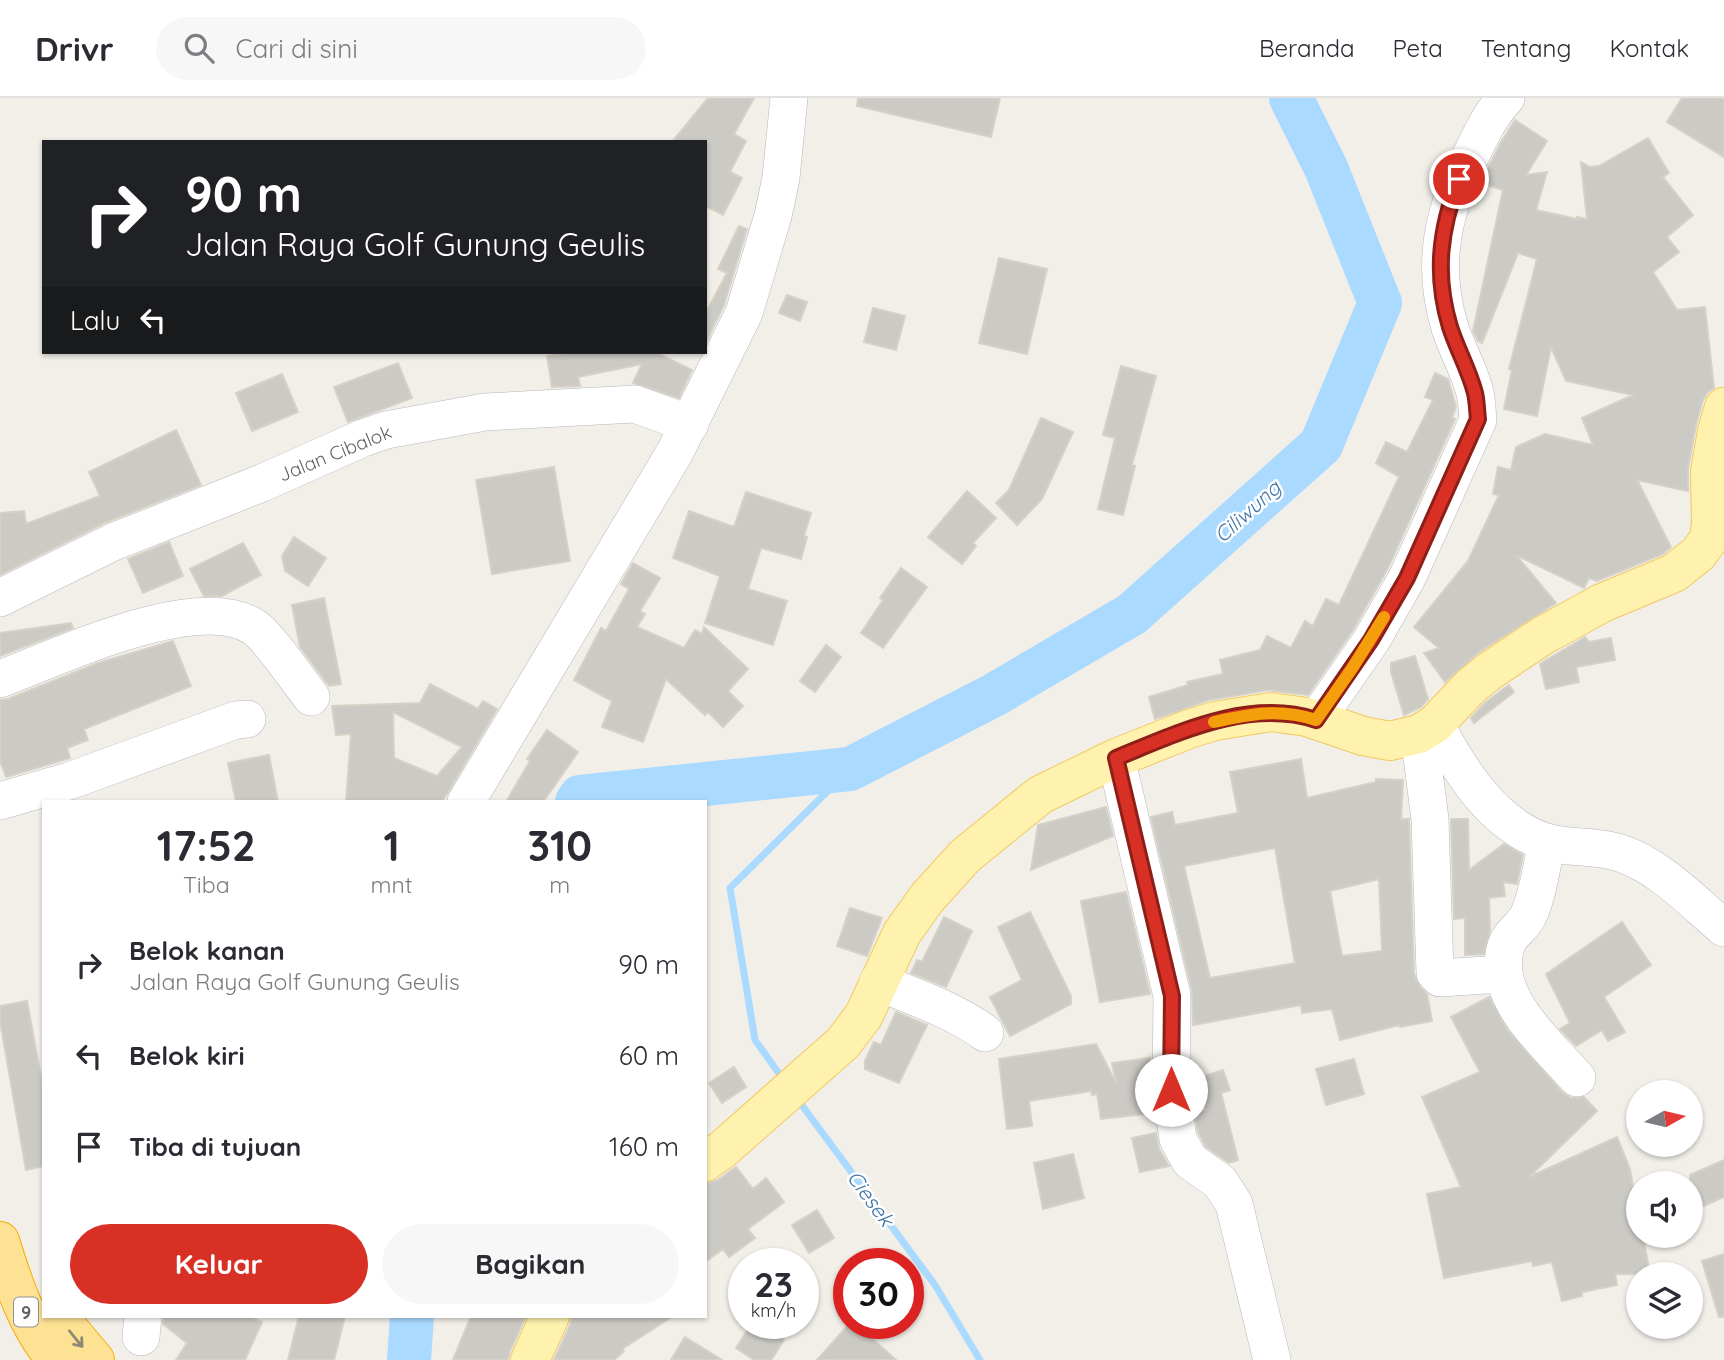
<!DOCTYPE html>
<html lang="id">
<head>
<meta charset="utf-8">
<style>
	:root { --surface:#fff; --page:#f7f7f7; --text:#2b2b33; --muted:#7c7c81; --line:#e1e1e2; --accent:#d93025 }
	body { margin:0; font-family:Quicksand,sans-serif; background:var(--page); color:var(--text); height:100vh; display:flex; flex-direction:column; font-size:26px; white-space:nowrap }
	* { box-sizing:border-box; margin:0 }
	p { font-size:23px; color:var(--muted) }
	.icon { flex:none; width:38px; height:38px; fill:none; stroke:currentColor; stroke-width:2; stroke-linecap:round; stroke-linejoin:round }
	.map { position:relative; flex:1; overflow:hidden }
	.sheet { position:absolute; left:42px; top:702px; width:665px; height:518px; display:flex; flex-direction:column; background:var(--surface); border-radius:0px; box-shadow:0 2px 5px #0004 }
	.sheet>* { flex:none }
	.banner { position:absolute; left:42px; top:42px; width:665px; height:214px; border-radius:0px; box-shadow:0 2px 5px #0004; background:#202124; color:#fff; overflow:hidden }
	.needle { width:46px; rotate:82deg }
	.fabs { position:absolute; left:1626px; top:982px; display:grid; gap:14px }
	.fabs a { display:grid; place-items:center; width:77px; height:77px; border-radius:50%; background:var(--surface); box-shadow:0 2px 5px #0004; font-size:35px }
	.speed { position:absolute; left:728px; top:1150px; display:flex; gap:14px; font-size:35px; font-weight:700; text-align:center }
	.speed>* { display:grid; place-content:center; width:91px; height:91px; border-radius:50%; background:var(--surface); box-shadow:0 2px 5px #0004; line-height:1 }
	.speed small { font-size:18px; font-weight:400 }
	.speed .limit { border:10px solid #d22; background:#fff; color:#111 }
	.pin { position:absolute; display:grid; place-items:center; width:60px; height:60px; color:#fff; margin:-30px; border:4px solid #fff; border-radius:50%; box-shadow:0 2px 7px #0007 }
	.me { position:absolute; width:77px; margin:-38px; rotate:0deg; stroke-linejoin:round; filter:drop-shadow(0 0 5px #0008) }
	.turn { display:flex; align-items:center; gap:24px; height:147px; padding:0 28px; font-size:32px }
	.turn .icon { width:91px; height:91px; stroke-width:2.5 }
	.turn b { display:block; font-size:49px; line-height:60px }
	.then { display:flex; align-items:center; height:66px; padding:0 28px; background:#0003; gap:14px; font-size:26px }
	.eta { display:flex; justify-content:space-evenly; align-items:center; height:119px; text-align:center }
	.eta b { font-size:42px; font-weight:700; line-height:49px }
	.primary-button { display:flex; gap:14px; margin-top:auto; padding:14px 28px }
	.primary-button a { flex:1; height:80px; border-radius:42px; background:var(--accent); color:#fff; font-size:28px; font-weight:700; line-height:80px; text-align:center }
	.primary-button a+a { background:var(--page); color:var(--text) }
	ul { padding:0; list-style:none }
	li { display:flex; align-items:center; gap:21px; height:91px; padding:0 28px }
	li div { flex:1 }
	li b { display:block; font-size:26px }
	li em { font-style:normal }
	header { display:flex; align-items:center; gap:42px; box-sizing:border-box; height:98px; padding:0 35px; background:var(--surface); border-bottom:2px solid var(--line) }
	header strong { font-size:33px }
	nav { display:flex; gap:38px; margin-inline-start:auto; font-size:24px }
	.search { width:490px; height:63px; background:var(--page); display:flex; align-items:center; gap:18px; box-sizing:border-box; padding:0 24px; border-radius:38px; color:var(--muted); font-size:26px }
	.map>svg:first-child { display:block }
	.lines { fill:none; stroke-linecap:round; stroke-linejoin:round }
	.stream { stroke:#aadaff; stroke-width:7 }
	.river { stroke:#aadaff; stroke-width:44 }
	.building { fill:#cccac5; stroke:#d6d1c6; stroke-width:2; fill-rule:evenodd }
	.minor-casing { stroke:#b5b8bc; stroke-width:38 }
	.major-casing { stroke:#f2c960; stroke-width:40 }
	.highway-casing { stroke:#f9ab00; stroke-width:40 }
	.minor { stroke:#fff; stroke-width:37 }
	.major { stroke:#fff2af; stroke-width:38 }
	.highway { stroke:#fde293; stroke-width:38 }
	.oneway { stroke:#8e8975 }
	.route-casing { stroke:#8d1f18; stroke-width:18 }
	.route { stroke:#d93025; stroke-width:12 }
	.slow { stroke:#f59e0b; stroke-width:12 }
	.labels { text-anchor:middle; dominant-baseline:central; stroke-width:5; stroke-linejoin:round; paint-order:stroke }
	.shield { fill:#fff; stroke:#8f9295; stroke-width:2 }
	.shield-label { font-size:18px; font-weight:bold; fill:#5f6368 }
	.street-label { font-size:19px; fill:#5f6368; stroke:#fff }
	.water-label { font-size:21px; font-style:italic; fill:#4174aa; stroke:#fff }
</style>
</head>
<body>
<header>
<strong>Drivr</strong>
<div class="search"><svg class="icon" aria-label="search" viewBox="0 0 24 24"><circle cx="10" cy="10" r="6"/><path d="M15 15l6 6"/></svg>Cari di sini</div>
<nav><a>Beranda</a><a>Peta</a><a>Tentang</a><a>Kontak</a></nav>
</header>
<div class="map">
<svg width="1724" height="1262" viewBox="0 0 1724 1262">
	<rect width="100%" height="100%" fill="#f1efe8"/>
	<g class="lines">
		<path class="stream" d="M783,981L755,942L730,790L850,671
			M798,1002L935,1187L980,1262"/>
		<path class="river" d="M577,704L580,699L850,671L994,597L1132,516L1321,347L1380,205L1326,70L1291,0
			M409,1262L412,1218"/>
	</g>
	<path class="building" d="M708,0H754L734,36L746,43L730,74L742,80L723,117L705,108V44H672Z
		M858,0H1000L991,39L857,8Z
		M1682,0H1724V59L1667,24Z
		M1515,22L1547,43L1526,77L1547,74L1536,112L1577,121V119L1587,121L1581,64L1590,69L1599,68L1648,40L1669,75L1663,79L1693,117L1667,139L1679,154L1653,174L1677,212L1705,209L1714,290L1708,294L1703,302L1696,327L1688,371V393L1637,382L1671,449L1663,456L1597,483L1589,480L1584,490L1516,457L1556,505L1479,554L1445,584L1424,555L1439,550L1414,529L1468,463L1499,397L1493,396L1498,369L1511,372L1516,349L1545,336L1593,347L1582,320L1633,297L1566,283L1551,249L1537,318L1504,311L1512,272L1509,271L1537,161L1518,155L1482,245L1478,243L1473,233L1503,92L1481,85L1500,46Z
		M739,128L747,131L724,207L705,246V216L727,175L718,171Z
		M999,160L1047,171L1027,256L979,245Z
		M787,197L807,204L800,223L779,215Z
		M873,210L905,218L896,252L864,244Z
		M577,254H655L692,272L679,300L633,285L642,266L578,279L580,288L552,289L547,258Z
		M398,265L412,300L348,324L334,289Z
		M1121,268L1156,278L1132,367L1135,368L1123,417L1098,411L1115,340L1103,337Z
		M1435,275L1448,281L1456,309L1452,320L1455,321L1388,470L1353,532L1308,597L1268,592L1209,602L1155,621L1149,599L1188,587L1187,584L1223,576L1220,562L1260,552L1267,538L1291,550L1305,523L1313,528L1326,501L1339,507L1399,379L1376,365L1386,344L1407,354L1433,302L1425,299Z
		M282,276L298,314L252,333L236,295Z
		M1041,320L1073,334L1042,401L1017,427L996,405L1009,392Z
		M176,332L201,387L104,425L0,477V415L24,413L26,426L100,398L89,374Z
		M554,369L570,463L492,476L476,382Z
		M967,393L996,420L973,445L976,448L962,466L928,439Z
		M746,394L811,415L804,438L807,439L801,461L761,450L748,491L787,503L773,547L705,525L720,478L673,460L689,413L734,429Z
		M294,439L326,460L308,488L285,473L282,458Z
		M169,444L183,478L143,495L128,461Z
		M243,445L261,477L222,498H204L190,471Z
		M633,465L660,480L640,513L645,516L637,529L684,550L695,532L702,536L704,529L748,571L728,593L743,608L723,629L708,614L705,617L666,581L643,644L602,629L612,603L574,582L601,530L606,533L629,491L621,486Z
		M901,470L927,489L883,550L861,535L883,502L880,500Z
		M324,500L341,586L329,588L300,549L292,507Z
		M71,525L73,530L0,558V535Z
		M1585,539L1589,544L1611,540L1615,562L1576,569L1579,584L1546,591L1540,566Z
		M173,543L191,588L84,631L88,642L67,650L70,660L6,679L0,663V602L8,601L98,565Z
		M826,547L841,559L815,594L800,583Z
		M1415,558L1428,601L1421,609L1404,617L1391,574V565Z
		M430,586L478,611L483,603L497,611L447,696L441,704H346L351,636L336,637L332,608L420,605ZM393,614L462,649L437,678L394,660Z
		M1509,587L1514,594L1474,625L1471,620L1486,604Z
		M547,632L578,654L543,704H506L530,663L527,661Z
		M269,657L278,704H236L228,665Z
		M1301,661L1307,700L1376,684V681L1403,682L1401,721H1409V723L1414,876L1420,889L1427,896L1432,923L1400,929L1399,927L1340,942L1332,911L1302,915L1301,907L1193,927L1192,893L1151,719L1172,714L1175,727L1238,715L1230,674ZM1275,750L1295,865L1210,880L1184,768ZM1379,781L1382,853L1342,858L1330,793Z
		M1106,709L1113,738L1031,772L1038,727Z
		M1451,721H1468L1469,772L1504,746L1523,757L1517,786L1503,784L1505,798L1489,800L1490,832L1484,856L1465,857V820L1454,821Z
		M1126,794L1150,896L1100,904L1081,803Z
		M850,810L882,820L867,858L837,848Z
		M1030,814L1071,898V906L1010,938L990,899L1022,882L998,829Z
		M944,819L972,833L946,889L911,875L917,862L922,864Z
		M1622,824L1651,867L1604,899L1625,934L1608,943L1602,932L1576,948L1560,931L1570,925L1546,876Z
		M1489,899L1508,933L1562,994L1571,1000L1584,999L1597,1013L1529,1079L1617,1039L1630,1071L1638,1119V1138H1643L1650,1176H1615L1617,1187L1582,1194V1198L1562,1203L1552,1164L1533,1168L1532,1163L1444,1180L1427,1096L1461,1089L1422,999L1480,974L1451,919Z
		M27,903L44,995V1068L26,1072L0,923V908Z
		M896,914L927,927L899,985L865,971V963L874,944L881,947Z
		M1096,946L1116,985L1112,965L1150,960V992L1153,1015L1101,1021L1097,996L1092,997L1091,993L1029,1003L1032,1028L1007,1031L999,961Z
		M1354,961L1364,996L1326,1007L1316,971Z
		M734,969L746,989L722,1005L709,985Z
		M1223,972L1230,992L1221,995L1238,1062L1229,1065L1206,1049L1198,1034L1195,1014L1206,1012L1196,981Z
		M1156,1035L1159,1051L1169,1068L1140,1074L1132,1040Z
		M1073,1056L1084,1100L1043,1111L1034,1065Z
		M1724,1062V1099L1690,1114V1077Z
		M736,1069L753,1091L766,1080L784,1104L748,1131L755,1140L729,1159L723,1151L705,1164V1086L718,1082Z
		M817,1112L834,1140L809,1155L792,1127Z
		M1724,1156V1219H1719L1702,1163Z
		M164,1218H248L262,1224L245,1262H176L187,1245L163,1226Z
		M299,1218H345L334,1262H288Z
		M471,1218H526L510,1253L508,1262H453Z
		M572,1218H673L622,1251L624,1253L614,1262H554L570,1227Z
		M752,1225H758L784,1242L771,1262H754L736,1250Z
		M850,1225H855L896,1262H817Z
		M685,1239L722,1262H671Z"/>
	<g class="lines">
		<g class="minor-casing">
			<path id="minor" d="M0,500L113,444L262,385L363,340L386,332L485,314L635,306L690,326
				M0,581C59,559 197,492 254,529C268,538 298,582 311,599
				M1316,622L1371,543L1407,480L1478,322C1477,313 1477,303 1475,295C1470,273 1457,252 1450,230C1431,168 1442,115 1470,59C1480,39 1490,16 1506,0
				M1435,626C1460,673 1493,727 1546,744C1570,751 1597,747 1620,755C1660,768 1693,804 1724,830
				M1419,636L1430,721L1435,875L1440,880L1502,876
				M1116,660L1172,898L1171,992L1178,1041L1190,1063L1220,1084L1234,1106L1272,1262
				M0,703L69,683L236,622L247,621
				M466,704L675,354L744,215L773,118L781,80L789,0
				M1547,744C1542,766 1538,798 1528,818C1523,829 1510,835 1506,848C1490,898 1547,946 1577,980
				M878,884C914,899 954,912 985,935
				M141,1239L143,1218"/>
		</g>
		<g class="major-casing">
			<path id="major" d="M705,1064L723,1051L843,945L864,917L902,835L927,800L965,758L1040,697L1116,660L1189,631L1215,623L1271,614L1307,619L1363,638L1390,643L1419,636L1435,626L1471,588L1491,572L1542,538L1602,505L1674,475L1698,456L1709,441L1711,425L1710,374L1717,333L1724,309
				M530,1262L550,1218"/>
		</g>
		<g class="highway-casing">
			<path id="highway" d="M0,1143C13,1185 27,1228 56,1262
				M58,1218L95,1262"/>
		</g>
		<use href="#minor" class="minor"/>
		<use href="#major" class="major"/>
		<use href="#highway" class="highway"/>
	</g>
	<defs><path id="oneway-shaft" d="M-6 0H5M1.5-3L5.5 0L1.5 3" fill="none" stroke-width="1.6" stroke-linecap="round" stroke-linejoin="round" transform="scale(1.75)"/></defs>
	<use class="oneway" href="#oneway-shaft" transform="translate(76 1241) rotate(51)"/>
	<g class="lines">
		<g class="route-casing">
			<path id="route" d="M1171,992L1172,898L1116,660C1178,635 1249,600 1316,622L1371,542L1407,480L1478,321C1477,313 1477,303 1475,295C1469,272 1457,251 1450,229C1434,176 1440,131 1459,81"/>
		</g>
		<use href="#route" class="route"/>
		<path class="slow" d="M1214,624C1250,616 1280,610 1316,622L1353,569L1384,519"/>
	</g>
	<g class="labels">
		<rect class="shield" x="14" y="1199.5" width="24" height="29" rx="5"/>
		<g class="shield-label">
			<text x="26" y="1214">9</text>
		</g>
		<g class="street-label">
			<text transform="translate(335 355) rotate(-22)">Jalan Cibalok</text>
		</g>
		<g class="water-label">
			<text transform="translate(1247 413) rotate(-42)">Ciliwung</text>
			<text transform="translate(871 1100) rotate(54)">Ciesek</text>
		</g>
	</g>
</svg>
<div class="fabs">
<a><svg class="needle" viewBox="-14 -14 28 28"><path d="M0-13l5 13h-10z" fill="#e53935"/><path d="M0 13l5-13h-10z" fill="#7c7c81"/></svg></a>
<a><svg class="icon" aria-label="sound" viewBox="0 0 24 24"><path d="M4 9h4l5-4v14l-5-4H4zM17 9q2 3 0 6"/></svg></a>
<a><svg class="icon" aria-label="layers" viewBox="0 0 24 24"><path d="M12 4l9 5-9 5-9-5zM3 14l9 5 9-5"/></svg></a>
</div>
<div class="speed"><div>23<small>km/h</small></div><div class="limit">30</div></div>
<div class="pin" style="left:1459px;top:81px;background:#d93025"><svg class="icon" aria-label="arrive" viewBox="0 0 24 24"><path d="M6 21V4h12l-3 4 3 4H6"/></svg></div>
<svg class="me" style="left:1171px;top:992px" viewBox="-20 -20 40 40"><circle r="19" fill="#fff"/><path d="M0-13L10 11 0 6-10 11z" fill="#d93025"/></svg>
<div class="banner">
<div class="turn"><svg class="icon" aria-label="right" viewBox="0 0 24 24"><path d="M7 20v-9h11M14 6l5 5-5 5"/></svg><div><b>90 m</b>Jalan Raya Golf Gunung Geulis</div></div>
<div class="then">Lalu<svg class="icon" aria-label="left" viewBox="0 0 24 24"><path d="M17 20v-9H6M10 6l-5 5 5 5"/></svg></div>
</div>
<section class="sheet">
<div class="eta">
<div><b>17:52</b><p>Tiba</p></div>
<div><b>1</b><p>mnt</p></div>
<div><b>310</b><p>m</p></div>
</div>
<ul>
<li><svg class="icon" aria-label="right" viewBox="0 0 24 24"><path d="M7 20v-9h11M14 6l5 5-5 5"/></svg><div><b>Belok kanan</b><p>Jalan Raya Golf Gunung Geulis</p></div><em>90 m</em></li>
<li><svg class="icon" aria-label="left" viewBox="0 0 24 24"><path d="M17 20v-9H6M10 6l-5 5 5 5"/></svg><div><b>Belok kiri</b></div><em>60 m</em></li>
<li><svg class="icon" aria-label="arrive" viewBox="0 0 24 24"><path d="M6 21V4h12l-3 4 3 4H6"/></svg><div><b>Tiba di tujuan</b></div><em>160 m</em></li>
</ul>
<div class="primary-button"><a>Keluar</a><a>Bagikan</a></div>
</section>
</div>
</body>
</html>
